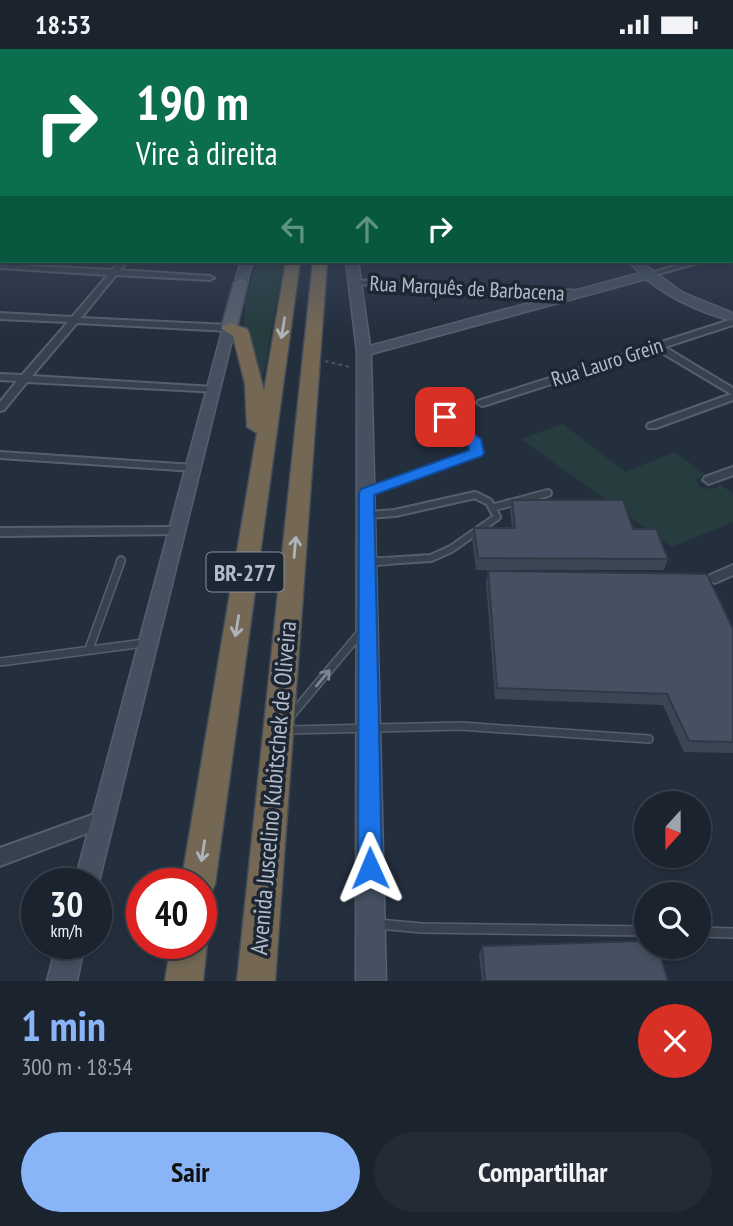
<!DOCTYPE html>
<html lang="pt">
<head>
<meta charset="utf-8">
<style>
	:root { --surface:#1b232e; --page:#242b36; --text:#f1f3f6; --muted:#a0a4aa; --line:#39404a; --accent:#8ab4f8 }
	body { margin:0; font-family:"PT Sans Narrow",sans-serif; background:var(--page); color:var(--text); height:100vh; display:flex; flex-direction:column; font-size:26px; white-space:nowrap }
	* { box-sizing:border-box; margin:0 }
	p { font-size:23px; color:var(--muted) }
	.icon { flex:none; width:38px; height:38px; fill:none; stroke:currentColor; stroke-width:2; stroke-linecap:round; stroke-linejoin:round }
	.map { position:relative; height:932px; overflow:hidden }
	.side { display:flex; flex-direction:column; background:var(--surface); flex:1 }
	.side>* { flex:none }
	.hud { position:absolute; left:0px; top:0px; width:733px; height:214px; box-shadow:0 4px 10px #0003,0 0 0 2px var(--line); background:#0b6e4f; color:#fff; overflow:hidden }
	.needle { width:46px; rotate:201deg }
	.tools { position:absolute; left:634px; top:742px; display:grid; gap:14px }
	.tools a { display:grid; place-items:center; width:77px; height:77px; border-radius:50%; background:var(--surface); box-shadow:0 4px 10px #0003,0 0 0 2px var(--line); font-size:35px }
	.speed { position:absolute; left:21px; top:819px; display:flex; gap:14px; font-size:35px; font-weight:700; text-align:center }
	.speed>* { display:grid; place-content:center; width:91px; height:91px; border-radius:50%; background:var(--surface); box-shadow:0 4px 10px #0003,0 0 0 2px var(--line); line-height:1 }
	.speed small { font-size:18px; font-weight:400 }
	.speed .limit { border:10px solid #d22; background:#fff; color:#111 }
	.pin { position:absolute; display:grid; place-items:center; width:60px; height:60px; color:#fff; margin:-30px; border-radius:14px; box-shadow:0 4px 10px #0006 }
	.me { position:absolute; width:77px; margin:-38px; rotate:359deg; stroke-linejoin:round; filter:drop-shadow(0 0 5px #0008) }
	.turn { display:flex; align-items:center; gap:24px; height:147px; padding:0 21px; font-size:32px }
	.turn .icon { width:91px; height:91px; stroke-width:2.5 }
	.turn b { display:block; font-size:49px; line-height:60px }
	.lanes { display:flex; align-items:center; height:66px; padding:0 21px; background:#0003; justify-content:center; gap:35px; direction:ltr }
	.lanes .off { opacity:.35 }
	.round { display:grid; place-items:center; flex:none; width:74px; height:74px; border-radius:37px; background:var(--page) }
	.headline { display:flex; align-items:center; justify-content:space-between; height:119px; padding:0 21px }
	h1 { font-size:42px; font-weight:600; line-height:52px; color:var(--accent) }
	.action { display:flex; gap:14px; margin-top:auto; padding:14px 21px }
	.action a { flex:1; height:80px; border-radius:42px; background:var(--accent); color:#111; font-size:28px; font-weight:600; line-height:80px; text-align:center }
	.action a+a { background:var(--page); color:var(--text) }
	.status { display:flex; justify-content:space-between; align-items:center; height:49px; padding:0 35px; background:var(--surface); direction:ltr }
	.status svg { height:19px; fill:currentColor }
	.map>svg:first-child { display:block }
	.green { fill:#263c3f }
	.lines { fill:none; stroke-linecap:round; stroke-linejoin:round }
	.lane-far3-casing { stroke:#565f6c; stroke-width:7 }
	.lane-far2-casing { stroke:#565f6c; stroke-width:10 }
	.lane-far1-casing { stroke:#565f6c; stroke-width:10 }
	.lane-casing { stroke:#565f6c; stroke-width:12 }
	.street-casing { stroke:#565f6c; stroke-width:4 }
	.secondary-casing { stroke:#565f6c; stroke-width:3 }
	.primary-casing { stroke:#414a57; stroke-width:3 }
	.highway-casing { stroke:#434c59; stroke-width:3 }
	.path { stroke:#44595c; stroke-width:2; stroke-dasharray:3.5 3.5; stroke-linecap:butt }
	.lane-far3 { stroke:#38414e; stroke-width:4.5 }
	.lane-far2 { stroke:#38414e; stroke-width:6 }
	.lane-far1 { stroke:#38414e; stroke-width:7 }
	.lane { stroke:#38414e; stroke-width:9 }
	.street { fill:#38414e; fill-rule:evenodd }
	.secondary { fill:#465061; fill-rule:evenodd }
	.primary { fill:#56606e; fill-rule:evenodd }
	.highway { fill:#746855; fill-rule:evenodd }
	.wall { fill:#3b4654 }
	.building { fill:#455162; stroke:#303945; stroke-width:2 }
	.oneway { stroke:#aeb4bd }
	.oneway2 { stroke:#7c8592 }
	.route { fill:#1a73e8; stroke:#114b97; stroke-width:2 }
	.labels { text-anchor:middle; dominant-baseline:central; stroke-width:7; stroke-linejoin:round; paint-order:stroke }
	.far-street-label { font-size:21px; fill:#b4bcc9; stroke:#1d2633 }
	.shield { fill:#1d2633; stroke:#878f9c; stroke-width:2 }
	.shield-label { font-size:23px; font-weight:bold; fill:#b4bcc9 }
	.street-label { font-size:24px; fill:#b4bcc9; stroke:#1d2633 }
</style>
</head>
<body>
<div class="status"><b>18:53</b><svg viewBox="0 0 49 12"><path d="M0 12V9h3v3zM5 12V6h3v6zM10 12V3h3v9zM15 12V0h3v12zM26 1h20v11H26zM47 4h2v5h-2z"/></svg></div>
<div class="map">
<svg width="733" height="932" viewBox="0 0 733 932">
	<rect width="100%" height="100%" fill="#242f3e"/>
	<path class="green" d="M256,212H284L262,333L244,281L245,255Z
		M563,375L625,423L675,403L705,425L696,431L702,439L715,440L720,435L733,445V473L672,498L521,390Z"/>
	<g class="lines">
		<g class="lane-far3-casing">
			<path id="lane-far3" d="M430,355L442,365"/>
		</g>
		<g class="lane-far2-casing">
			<path id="lane-far2" d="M368,443L477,404L476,393L440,363
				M495,458L548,444
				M368,466L395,464L475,446L489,453L497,468L451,500L431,509L369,513
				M120,514L121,511"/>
		</g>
		<g class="lane-far1-casing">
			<path id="lane-far1" d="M369,513L388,512
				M89,600L121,512
				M0,613L144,594
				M289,669L361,583
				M288,681L461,677L649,690"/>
		</g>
		<g class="lane-casing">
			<path id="lane" d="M378,875L422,879L646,882
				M698,883L733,884"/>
		</g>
		<g class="street-casing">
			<path id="street" d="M0,176H2V180H0Z
				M120,212H128L120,221L210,227L214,229L210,231L116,226L81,269L229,276L233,279L229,282L77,274L32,327L214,338L219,341L218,343L27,333L4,361L0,362V353L17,332L0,331V325L22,326L68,273L0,270V264L72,268L108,226L0,219V215L112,221Z
				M693,212H705L647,228L643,226Z
				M350,231L581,242L585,244L581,246L353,235L349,233Z
				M733,270V276L665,298L733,339V351L656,379H648L647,377L648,375L731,345L657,301L486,356L482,357L477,354L478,352Z
				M0,403L194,416L200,419L194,422L0,409Z
				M733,418V426L709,435L703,431L705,428Z
				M177,478L181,479L183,482L181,485L0,487V479Z
				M733,516V526L715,534L710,532L708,529L710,526Z
				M103,762L109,764L112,770L109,776L0,817V799Z"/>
		</g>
		<g class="secondary-casing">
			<path id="secondary" d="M0,181H2L0,189Z
				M241,212H253L247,233L241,236L235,233Z
				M346,212H358L370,297L640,224L628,212H639L683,244L733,264V272C702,264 671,250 646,230L371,305L386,932H356L357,303Z
				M229,275L235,279L96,845V835H74L223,279Z
				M57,894H85L77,932H47Z"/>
		</g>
		<g class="primary-casing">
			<path id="primary" d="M241,229L248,233L237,279L234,282H224L221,279L234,233Z"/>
		</g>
		<g class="highway-casing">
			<path id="highway" d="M286,212H300L215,835L210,847L201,851V835H181L257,384L247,378L245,335L233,287L221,279L229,274L247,280L249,284L264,342Z
				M313,212H327L275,932H237Z
				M202,881L207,894L203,932H165L171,894H201Z"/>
		</g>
		<path class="path" d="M325,312L350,318"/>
		<use href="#lane-far3" class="lane-far3"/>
		<use href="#lane-far2" class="lane-far2"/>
		<use href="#lane-far1" class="lane-far1"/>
		<use href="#lane" class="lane"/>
		<use href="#street" class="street"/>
		<use href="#secondary" class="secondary"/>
		<use href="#primary" class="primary"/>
		<use href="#highway" class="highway"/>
	</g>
	<path class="wall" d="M512,451L633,480L668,510L664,521H476L472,490L474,479H512L510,462Z
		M488,522L733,580V704L684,703L663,656L495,650L486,533Z
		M482,897L668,932H482L479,906Z"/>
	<path class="building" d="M512,451H623L633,480H656L668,510L478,509L474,479H515Z
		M488,522L707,525L733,580V693L689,692L667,645L497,639Z
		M646,892V898H658L668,932H485L482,897Z"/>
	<defs><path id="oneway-shaft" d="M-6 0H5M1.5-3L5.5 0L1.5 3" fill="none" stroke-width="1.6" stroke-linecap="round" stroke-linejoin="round" transform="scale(1.75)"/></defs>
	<g class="oneway">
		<use href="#oneway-shaft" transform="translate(283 279) rotate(99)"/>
		<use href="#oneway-shaft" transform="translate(295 498) rotate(-85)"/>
		<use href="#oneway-shaft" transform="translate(237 577) rotate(99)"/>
		<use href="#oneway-shaft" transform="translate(203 802) rotate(99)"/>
	</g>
	<use class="oneway2" href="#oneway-shaft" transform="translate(323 629) rotate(-50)"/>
	<linearGradient id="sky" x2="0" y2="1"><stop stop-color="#141a22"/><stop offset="0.54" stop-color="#3f4d63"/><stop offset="1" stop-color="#3f4d63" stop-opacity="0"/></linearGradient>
	<rect width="733" height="281" fill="url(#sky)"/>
	<path class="route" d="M445,364L481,390L484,404L482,407L374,446L382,819L378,827L370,831L361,827L358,819L359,444L361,440L469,401L468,395L438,368Z"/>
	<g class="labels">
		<g class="far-street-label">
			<text transform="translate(467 239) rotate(3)">Rua Marquês de Barbacena</text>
			<text transform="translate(607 313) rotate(-18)">Rua Lauro Grein</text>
		</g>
		<rect class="shield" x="206.5" y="503.5" width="77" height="39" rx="5"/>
		<g class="shield-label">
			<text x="245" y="523">BR-277</text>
		</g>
		<g class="street-label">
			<text transform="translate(273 739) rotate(-85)">Avenida Juscelino Kubitschek de Oliveira</text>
		</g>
	</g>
</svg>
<div class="tools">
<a><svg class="needle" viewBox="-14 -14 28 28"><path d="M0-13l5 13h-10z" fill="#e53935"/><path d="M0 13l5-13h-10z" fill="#a0a4aa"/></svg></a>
<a><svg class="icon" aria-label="search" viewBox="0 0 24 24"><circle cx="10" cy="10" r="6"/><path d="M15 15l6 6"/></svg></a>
</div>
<div class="speed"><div>30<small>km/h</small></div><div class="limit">40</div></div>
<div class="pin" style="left:445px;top:368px;background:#d93025"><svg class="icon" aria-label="arrive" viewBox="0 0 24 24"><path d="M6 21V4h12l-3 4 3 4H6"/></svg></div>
<svg class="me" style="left:370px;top:819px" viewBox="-20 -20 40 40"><path d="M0-17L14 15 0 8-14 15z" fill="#1a73e8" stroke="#fff" stroke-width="4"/></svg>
<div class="hud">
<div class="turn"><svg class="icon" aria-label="right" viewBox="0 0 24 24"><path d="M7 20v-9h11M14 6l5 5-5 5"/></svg><div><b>190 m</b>Vire à direita</div></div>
<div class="lanes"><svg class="icon off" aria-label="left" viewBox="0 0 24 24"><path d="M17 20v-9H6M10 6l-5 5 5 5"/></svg><svg class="icon off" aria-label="ahead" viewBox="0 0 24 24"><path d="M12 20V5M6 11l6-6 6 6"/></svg><svg class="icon" aria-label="right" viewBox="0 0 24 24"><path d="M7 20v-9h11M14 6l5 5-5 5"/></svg></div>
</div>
</div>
<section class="side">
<div class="headline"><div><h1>1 min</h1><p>300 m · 18:54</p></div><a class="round" style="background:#d93025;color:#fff"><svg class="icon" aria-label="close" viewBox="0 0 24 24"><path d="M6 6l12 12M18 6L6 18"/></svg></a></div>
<div class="action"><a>Sair</a><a>Compartilhar</a></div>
</section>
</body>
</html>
